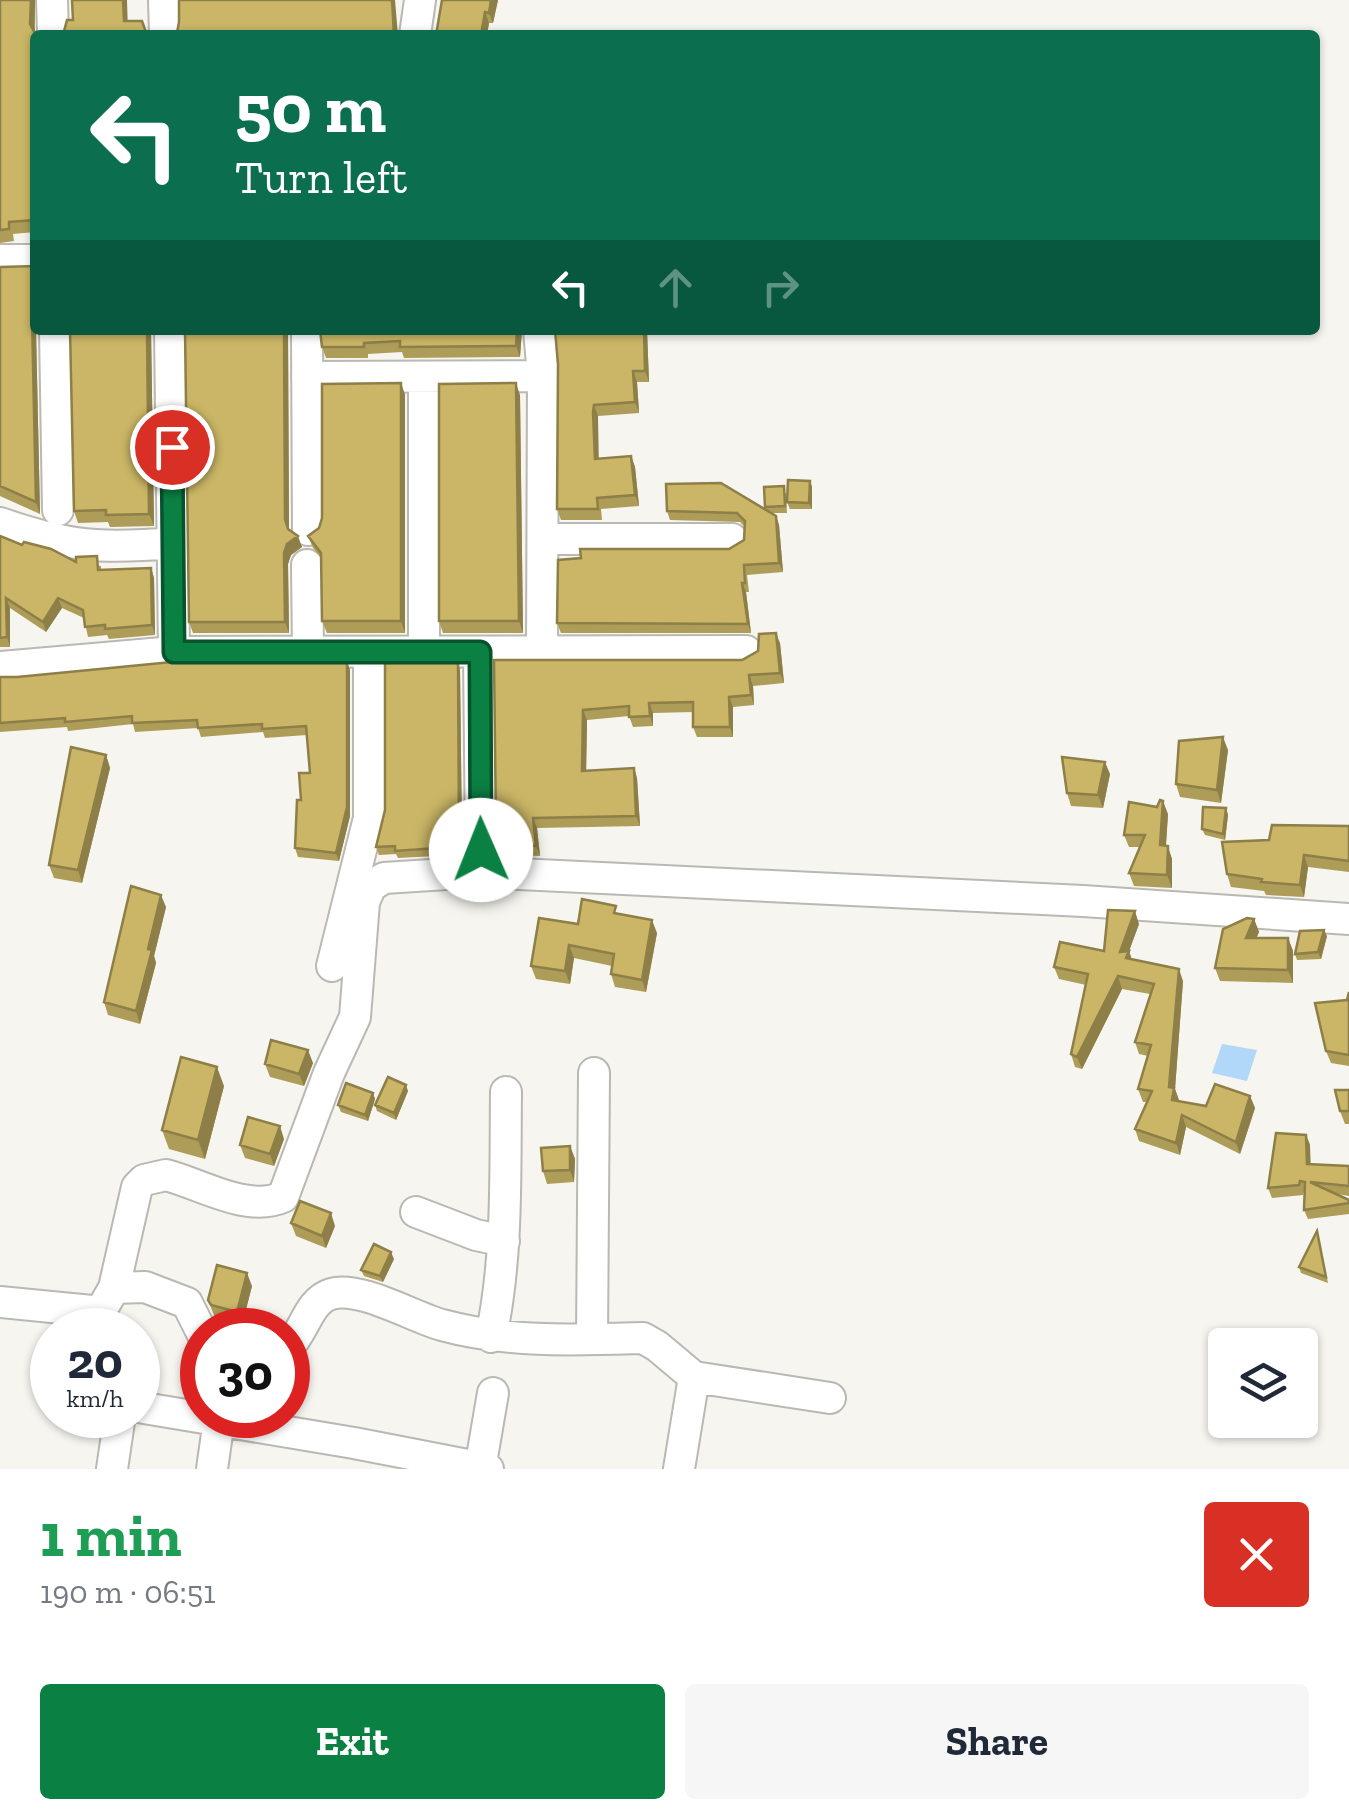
<!DOCTYPE html>
<html lang="en">
<head>
<meta charset="utf-8">
<style>
	:root { --surface:#fff; --page:#f6f6f7; --text:#1f2937; --muted:#747a83; --accent:#0b8043 }
	body { margin:0; font-family:"Zilla Slab",serif; background:var(--page); color:var(--text); height:100vh; display:flex; flex-direction:column; font-size:38px; white-space:nowrap }
	* { box-sizing:border-box; margin:0 }
	p { font-size:32px; color:var(--muted) }
	.icon { flex:none; width:55px; height:55px; fill:none; stroke:currentColor; stroke-width:2; stroke-linecap:round; stroke-linejoin:round }
	.map { position:relative; height:1469px; overflow:hidden }
	.side { display:flex; flex-direction:column; background:var(--surface); flex:1 }
	.side>* { flex:none }
	.guide { position:absolute; left:30px; top:30px; width:1290px; height:305px; border-radius:10px; box-shadow:0 2px 8px #0004; background:#0b6e4f; color:#fff; overflow:hidden }
	.fabs { position:absolute; left:1208px; top:1328px; display:grid; gap:20px }
	.fabs a { display:grid; place-items:center; width:110px; height:110px; border-radius:10px; background:var(--surface); box-shadow:0 2px 8px #0004; font-size:50px }
	.speed { position:absolute; left:30px; top:1308px; display:flex; gap:20px; font-size:50px; font-weight:700; text-align:center }
	.speed>* { display:grid; place-content:center; width:130px; height:130px; border-radius:50%; background:var(--surface); box-shadow:0 2px 8px #0004; line-height:1 }
	.speed small { font-size:25px; font-weight:400 }
	.speed .limit { border:15px solid #d22; background:#fff; color:#111 }
	.pin { position:absolute; display:grid; place-items:center; width:85px; height:85px; color:#fff; margin:-42px; border:5px solid #fff; border-radius:50%; box-shadow:0 2px 10px #0007 }
	.me { position:absolute; width:110px; margin:-55px; rotate:359deg; stroke-linejoin:round; filter:drop-shadow(0 0 8px #0008) }
	.turn { display:flex; align-items:center; gap:35px; height:210px; padding:0 40px; font-size:45px }
	.turn .icon { width:130px; height:130px; stroke-width:2.5 }
	.turn b { display:block; font-size:70px; line-height:85px }
	.lanes { display:flex; align-items:center; height:95px; padding:0 40px; background:#0003; justify-content:center; gap:50px; direction:ltr }
	.lanes .off { opacity:.35 }
	.round { display:grid; place-items:center; flex:none; width:105px; height:105px; border-radius:10px; background:var(--page) }
	.headline { display:flex; align-items:center; justify-content:space-between; height:170px; padding:0 40px }
	h1 { font-size:60px; font-weight:700; line-height:75px; color:#1e9e55 }
	.primary-button { display:flex; gap:20px; margin-top:auto; padding:20px 40px }
	.primary-button a { flex:1; height:115px; border-radius:10px; background:var(--accent); color:#fff; font-size:40px; font-weight:700; line-height:115px; text-align:center }
	.primary-button a+a { background:var(--page); color:var(--text) }
	.map>svg:first-child { display:block }
	.water { fill:#b1d8f9 }
	.lines { fill:none; stroke-linecap:round; stroke-linejoin:round }
	.street-casing { stroke:#bab8b2; stroke-width:34 }
	.street { stroke:#fff; stroke-width:30 }
	.wall { fill:#ae9d58 }
	.shaded-wall { fill:#8d7f47 }
	.building { fill:#cab666; stroke:#8d7f47; stroke-width:2.5 }
	.route-casing { stroke:#07532c; stroke-width:25 }
	.route { stroke:#0b8043; stroke-width:18 }
</style>
</head>
<body>
<div class="map">
<svg width="1349" height="1469" viewBox="0 0 1349 1469">
	<rect width="100%" height="100%" fill="#f7f5ef"/>
	<path class="water" d="M1222,1044L1257,1050L1247,1081L1212,1073Z"/>
	<g class="lines">
		<g class="street-casing">
			<path id="street" d="M52,0L53,35
				M164,0L165,35
				M415,35L420,0
				M0,260H35
				M55,330L58,510
				M170,330L174,652
				M307,330L308,530
				M539,330L543,376L542,652
				M307,377L543,376
				M0,523C69,547 101,549 173,543
				M544,539H732
				M307,565L308,652
				M424,652V377
				M479,652L481,850
				M0,667L174,652L746,651
				M332,966L369,818V652
				M416,1212L476,1235L504,1241
				M114,1288L145,1287L187,1303L202,1333
				M0,1302L92,1311L102,1309L114,1288L137,1187L144,1180L166,1175C201,1184 247,1213 283,1197L329,1073L355,1017L364,902L371,886L384,878L478,872L1083,901L1349,919
				M491,1337C508,1256 505,1174 506,1092
				M592,1339L594,1073
				M288,1347C304,1333 308,1301 331,1294C359,1285 413,1317 442,1325C508,1343 575,1340 643,1338L657,1346L694,1377L830,1398
				M138,1407L354,1443L488,1469
				M112,1469L120,1415
				M212,1469L219,1420
				M480,1469L493,1393
				M679,1469L694,1377"/>
		</g>
		<use href="#street" class="street"/>
	</g>
	<path class="wall" d="M0,0H35V232L13,234L14,241L0,243Z
		M442,0H498L493,23H489L487,35H436Z
		M0,267L36,330L40,514L0,496Z
		M70,330H151L154,526L110,527L108,522L78,523L74,511Z
		M288,330L289,530L302,547L291,555L288,564L289,633H193L189,622Z
		M522,330L520,357L404,358L402,352L368,354V358H326L322,347Z
		M647,330L649,382H637L639,413L598,416L597,423L598,459L631,456L635,467L639,506L601,509L602,520H561L557,509L558,364Z
		M401,383L405,395V633H327L322,621V559L313,548L308,536L319,528L322,518Z
		M520,395L523,633H443L439,621Z
		M810,481L812,487V509H790L787,502Z
		M786,493L787,513H771L776,516L779,525L783,572L747,575L749,592H746L751,633H561L557,623L729,549L744,540L745,527L740,522L670,520L667,511L766,510L765,507Z
		M0,536L22,545L76,562L101,566V570L151,568L154,578L155,635L109,639L107,635L88,637L84,618L62,608L46,632L10,608V647H0Z
		M780,643L784,683L753,686L754,705L733,707V737H697L693,727V712L653,713V726L633,727L629,716L587,720L586,771L634,768L637,778L640,826L537,828L540,856L510,855L505,841L500,840L496,830L494,660H742L758,651Z
		M347,662L350,670V816L339,861L298,857L295,848L301,800L310,773L307,735L265,738L263,732L201,737L198,728L135,732L133,724L68,731L67,727L0,732V677Z
		M460,670L462,839L453,838L455,855L398,858L396,854L379,855L376,847Z
		M1228,750L1221,803L1180,797L1176,784Z
		M106,755L110,768L82,883L54,878L49,865Z
		M1110,774L1103,808L1071,806L1067,793Z
		M1226,808L1228,815L1225,840L1205,835L1202,829Z
		M1168,814L1166,846L1172,859V888L1134,886L1129,873L1140,847H1129L1124,835Z
		M1349,826V872L1308,867L1304,897L1266,895L1264,891L1231,887L1227,874L1269,840Z
		M166,907L154,956L156,963L140,1024L108,1015L104,1002Z
		M619,914L657,933L646,992L615,987L611,974L612,966L574,958L570,984L536,979L531,966L578,924Z
		M1254,919L1259,932L1256,938H1288L1293,951V983L1220,981L1215,968Z
		M1139,924L1129,951L1132,960L1183,981L1175,1089L1179,1101L1206,1106L1250,1096L1255,1108L1240,1154L1186,1127L1180,1155L1139,1141L1135,1129L1147,1102H1143L1138,1089L1148,1056L1139,1054L1135,1042L1150,994L1122,989L1082,1069L1075,1067L1071,1054L1086,985L1059,979L1054,967L1104,951Z
		M1327,936L1321,959L1297,960L1295,954Z
		M1349,992V1066L1331,1063L1326,1051Z
		M313,1063L304,1086L270,1077L265,1064Z
		M224,1086L205,1159L169,1149L162,1130Z
		M1349,1090V1124H1345L1340,1111Z
		M408,1091L396,1120L377,1111L375,1105Z
		M373,1093L375,1099L368,1121L341,1112L338,1105Z
		M1306,1135L1310,1145V1165L1349,1166V1196L1337,1194L1349,1200V1214L1308,1219L1304,1210V1191L1303,1195L1272,1198L1268,1188Z
		M284,1139L274,1166L245,1158L240,1145Z
		M570,1146L575,1159L574,1182L547,1184L543,1171Z
		M291,1223L335,1226L326,1248L296,1236Z
		M1317,1231L1319,1238L1328,1283L1301,1273L1299,1267Z
		M394,1259L383,1282L364,1276L361,1270Z
		M252,1286L242,1325L215,1318L208,1300Z"/>
	<path class="shaded-wall" d="M31,0H35L34,36L30,24Z
		M123,0H127L128,33L124,21Z
		M392,0H395L398,35H394Z
		M491,0H498L493,23L489,13Z
		M485,12L489,23L487,35H481Z
		M35,94V190L32,181Z
		M35,312V330H36L40,514L36,502L32,318Z
		M147,330H151L154,526L149,514Z
		M284,330H288L289,530L285,519Z
		M517,330H522L520,357L516,346Z
		M644,330H647L649,382L645,371Z
		M633,371L637,382L639,413L635,402Z
		M401,383L405,395V633L401,621Z
		M516,383L520,395L523,633L519,621Z
		M594,405L598,416L599,470L595,459Z
		M631,456L635,467L639,506L635,495Z
		M810,481L812,487V509L809,503Z
		M776,516L779,525L783,572L779,563Z
		M298,536L302,547L291,555L288,564L289,633L285,622L284,553L287,544Z
		M151,568L154,578L155,635L152,625Z
		M742,583L746,592L751,633L748,624Z
		M6,598L10,608V647L7,637Z
		M58,598L62,608L46,632L43,622Z
		M776,633L780,643L784,683L780,673Z
		M347,662L350,670V816L339,861L336,853Z
		M458,662L460,670L462,839L459,831Z
		M749,675L753,686L754,705L751,695Z
		M729,697L733,707V737L730,727Z
		M649,703L653,713V726L650,716Z
		M583,710L587,720L586,781L582,771Z
		M1223,737L1228,750L1221,803L1217,790Z
		M106,755L110,768L82,883L78,870Z
		M1105,762L1110,774L1103,808L1098,795Z
		M634,768L637,778L640,826L636,816Z
		M1163,801L1168,814L1165,858L1160,845Z
		M1226,808L1228,815L1225,840L1223,834Z
		M533,818L537,828L540,856L536,846Z
		M1168,846L1172,859V888L1167,875Z
		M1304,855L1308,867L1304,897L1300,885Z
		M161,895L166,907L154,956L156,963L140,1024L136,1011L148,949Z
		M1135,911L1139,924L1129,951L1133,963L1130,970L1120,952Z
		M1254,919L1259,932L1251,951L1246,938Z
		M652,920L657,933L646,992L642,980Z
		M1324,930L1327,936L1321,959L1318,952Z
		M1288,938L1293,951V983L1288,970Z
		M569,945L574,958L570,984L565,971Z
		M1179,969L1183,981L1175,1089L1179,1100L1176,1112L1169,1087Z
		M1118,976L1122,989L1082,1069L1077,1057Z
		M308,1050L313,1063L304,1086L299,1074Z
		M217,1067L224,1086L205,1159L198,1140Z
		M406,1085L408,1091L396,1120L394,1113Z
		M373,1093L375,1099L368,1121L365,1115Z
		M1250,1096L1255,1108L1240,1154L1236,1142Z
		M1182,1115L1186,1127L1180,1155L1176,1143Z
		M280,1126L284,1139L274,1166L270,1154Z
		M1306,1135L1310,1145L1311,1174L1307,1164Z
		M570,1146L575,1159L574,1182L570,1170Z
		M331,1213L335,1226L326,1248L322,1236Z
		M391,1252L394,1259L383,1282L380,1276Z
		M247,1273L252,1286L242,1325L237,1312Z"/>
	<path class="building" d="M0,0H31L30,24L36,35L32,181H35V220L9,222V229L0,230Z
		M72,0H123L124,21H142L147,35H63L67,20H73Z
		M179,0H392L394,35H173L177,33L179,22Z
		M442,0H491L489,13L485,12L481,35H436Z
		M35,266V312L32,318L36,502L0,486V267Z
		M70,330H147L149,514L106,515V510L74,511Z
		M185,330H284L285,519L288,529L298,536L287,544L284,553L285,622H189Z
		M320,330H517L516,346L400,347V341L364,343V347H322Z
		M555,330H644L645,371H633L635,402L594,405L593,412L595,459L631,456L635,495L597,498L598,509H557L558,364Z
		M401,383V621H322L321,553L308,536L319,528L322,518V384Z
		M516,383L519,621H439V384Z
		M788,480L810,481L809,503L787,502Z
		M721,483L776,516L779,563L744,565L745,583H742L748,624L557,623L558,560L581,558L580,549H729L744,540L745,521L737,513L667,511L666,484Z
		M784,486L785,506L765,507L764,487Z
		M0,536L22,545L24,542L51,549L76,562V557L97,556L98,570L151,568L152,625L105,629V625L85,627L83,610L58,598L43,622L6,598L7,637L0,638Z
		M776,633L780,673L749,675L751,695L729,697L730,727H693V702L649,703L650,716L629,717V706L583,710L582,771L634,768L636,816L533,818L536,846L506,844L504,831L496,830L494,660H742L758,651L759,634Z
		M172,662H347V807L336,853L295,848L297,800H301L299,773H310L306,726L262,729V724L198,728L197,720L132,723V716L65,722V718L0,723V677H17Z
		M458,662L459,831H450L452,847L395,851V846L376,847L385,810V663Z
		M1223,737L1217,790L1176,784L1179,741Z
		M71,747L106,755L78,870L49,865Z
		M1062,757L1105,762L1098,795L1067,793Z
		M1160,800L1163,801L1160,845L1168,846L1167,875L1129,873L1145,835H1124L1129,802L1157,807Z
		M1203,807L1226,808L1223,834L1202,829Z
		M1272,825L1349,826V861L1304,855L1300,885L1261,882L1262,879L1227,874L1222,842L1269,840Z
		M131,886L161,895L148,949L152,950L136,1011L104,1002Z
		M582,899L616,906L614,913L652,920L642,980L611,974L614,954L569,945L565,971L531,966L539,918L578,924Z
		M1108,910L1135,911L1120,952L1129,951L1126,958L1179,969L1169,1087L1174,1088L1172,1100L1206,1106L1215,1084L1250,1096L1236,1142L1182,1115L1176,1143L1135,1129L1152,1091L1138,1089L1151,1045L1135,1042L1154,984L1118,976L1077,1057L1071,1054L1088,974L1054,967L1060,942L1104,951Z
		M1247,918L1254,919L1246,938H1288V970L1215,968L1223,929Z
		M1324,930L1318,952L1295,954L1300,931Z
		M1349,992V1055L1326,1051L1315,1003L1347,1000Z
		M271,1040L308,1050L299,1074L265,1064Z
		M181,1057L217,1067L198,1140L162,1130Z
		M388,1077L406,1085L394,1113L375,1105Z
		M346,1083L373,1093L365,1115L338,1105Z
		M1335,1090H1349V1111H1340Z
		M248,1117L280,1126L270,1154L240,1145Z
		M1276,1133L1306,1135L1307,1164L1349,1166V1186L1310,1182L1349,1200V1203L1304,1210L1305,1182L1300,1181L1299,1185L1268,1188Z
		M570,1146V1170L543,1171L541,1148Z
		M300,1201L331,1213L322,1236L291,1223Z
		M1317,1231L1326,1277L1299,1267Z
		M374,1244L391,1252L380,1276L361,1270Z
		M217,1265L247,1273L237,1312L211,1305L208,1300Z"/>
	<g class="lines">
		<g class="route-casing">
			<path id="route" d="M172,447L174,652H480L481,850"/>
		</g>
		<use href="#route" class="route"/>
	</g>
</svg>
<div class="fabs">
<a><svg class="icon" aria-label="layers" viewBox="0 0 24 24"><path d="M12 4l9 5-9 5-9-5zM3 14l9 5 9-5"/></svg></a>
</div>
<div class="speed"><div>20<small>km/h</small></div><div class="limit">30</div></div>
<div class="pin" style="left:172px;top:447px;background:#d93025"><svg class="icon" aria-label="arrive" viewBox="0 0 24 24"><path d="M6 21V4h12l-3 4 3 4H6"/></svg></div>
<svg class="me" style="left:481px;top:850px" viewBox="-20 -20 40 40"><circle r="19" fill="#fff"/><path d="M0-13L10 11 0 6-10 11z" fill="#0b8043"/></svg>
<div class="guide">
<div class="turn"><svg class="icon" aria-label="left" viewBox="0 0 24 24"><path d="M17 20v-9H6M10 6l-5 5 5 5"/></svg><div><b>50 m</b>Turn left</div></div>
<div class="lanes"><svg class="icon" aria-label="left" viewBox="0 0 24 24"><path d="M17 20v-9H6M10 6l-5 5 5 5"/></svg><svg class="icon off" aria-label="ahead" viewBox="0 0 24 24"><path d="M12 20V5M6 11l6-6 6 6"/></svg><svg class="icon off" aria-label="right" viewBox="0 0 24 24"><path d="M7 20v-9h11M14 6l5 5-5 5"/></svg></div>
</div>
</div>
<section class="side">
<div class="headline"><div><h1>1 min</h1><p>190 m · 06:51</p></div><a class="round" style="background:#d93025;color:#fff"><svg class="icon" aria-label="close" viewBox="0 0 24 24"><path d="M6 6l12 12M18 6L6 18"/></svg></a></div>
<div class="primary-button"><a>Exit</a><a>Share</a></div>
</section>
</body>
</html>
